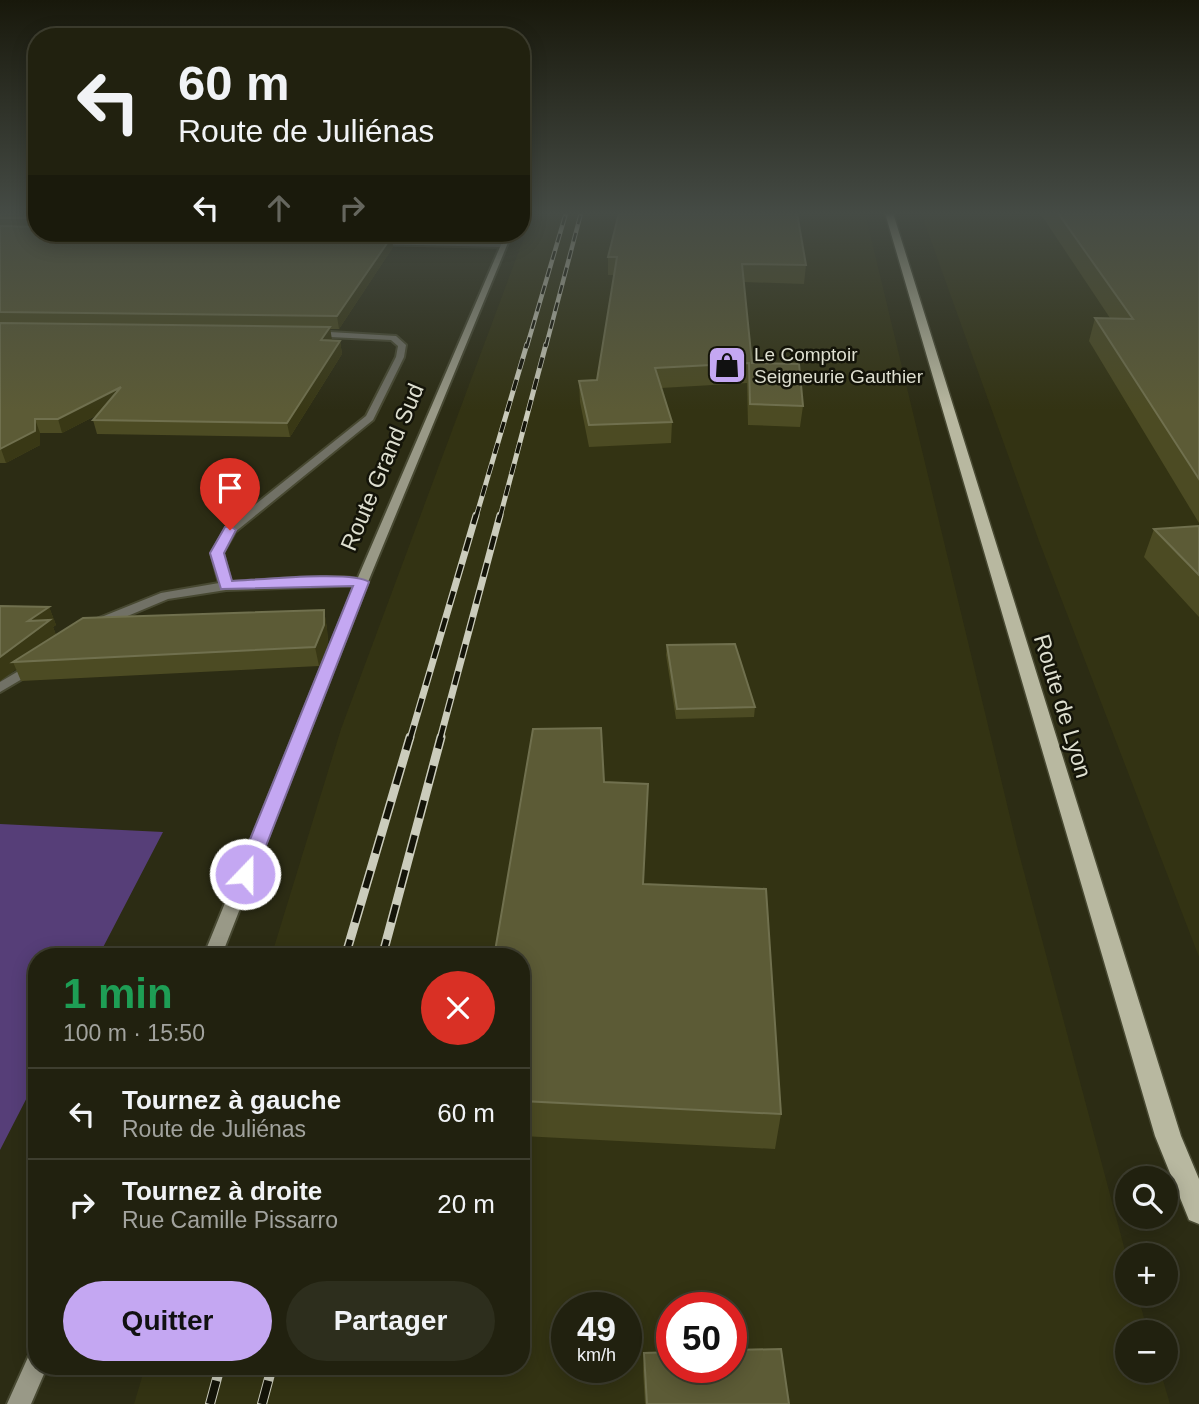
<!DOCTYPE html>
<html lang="fr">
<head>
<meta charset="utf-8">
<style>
	:root { --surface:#21210f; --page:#2d2e1d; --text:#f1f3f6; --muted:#a2a39e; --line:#3e3e2f; --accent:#c4a7f2 }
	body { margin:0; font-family:Helvetica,sans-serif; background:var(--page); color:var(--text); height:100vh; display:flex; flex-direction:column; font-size:26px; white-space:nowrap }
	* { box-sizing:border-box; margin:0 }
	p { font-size:23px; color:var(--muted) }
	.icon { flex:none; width:38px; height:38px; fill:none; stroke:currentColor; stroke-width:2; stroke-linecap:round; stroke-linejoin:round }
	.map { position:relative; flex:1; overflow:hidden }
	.panel { position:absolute; left:28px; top:948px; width:502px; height:427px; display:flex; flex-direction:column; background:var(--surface); border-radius:28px; box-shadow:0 4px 18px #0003,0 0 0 2px var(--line) }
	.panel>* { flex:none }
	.banner { position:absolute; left:28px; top:28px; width:502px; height:214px; border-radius:28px; box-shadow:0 4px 18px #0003,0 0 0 2px var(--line); background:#21210f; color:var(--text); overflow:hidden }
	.tools { position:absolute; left:1115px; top:1166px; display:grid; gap:14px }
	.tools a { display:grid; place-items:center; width:63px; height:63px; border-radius:50%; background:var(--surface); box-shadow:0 4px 18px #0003,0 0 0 2px var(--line); font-size:35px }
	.speed { position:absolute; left:551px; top:1292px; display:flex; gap:14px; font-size:35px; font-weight:700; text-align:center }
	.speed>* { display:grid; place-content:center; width:91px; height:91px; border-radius:50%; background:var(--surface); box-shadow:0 4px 18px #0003,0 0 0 2px var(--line); line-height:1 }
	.speed small { font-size:18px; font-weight:400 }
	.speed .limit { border:10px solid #d22; background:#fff; color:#111 }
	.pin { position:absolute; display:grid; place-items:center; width:60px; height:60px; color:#fff; margin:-72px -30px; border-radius:50% 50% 50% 0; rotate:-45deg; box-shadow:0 0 7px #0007 }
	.pin .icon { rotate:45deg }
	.me { position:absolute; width:77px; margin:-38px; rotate:22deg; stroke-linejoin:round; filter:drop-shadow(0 0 5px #0008) }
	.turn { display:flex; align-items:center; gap:24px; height:147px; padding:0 35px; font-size:32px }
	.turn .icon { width:91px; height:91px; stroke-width:2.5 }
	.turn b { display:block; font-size:49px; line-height:60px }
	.lanes { display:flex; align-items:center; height:66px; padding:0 35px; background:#0003; justify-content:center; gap:35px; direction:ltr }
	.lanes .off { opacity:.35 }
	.round { display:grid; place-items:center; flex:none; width:74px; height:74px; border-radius:37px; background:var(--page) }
	.head { display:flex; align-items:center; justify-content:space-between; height:119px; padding:0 35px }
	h1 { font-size:42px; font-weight:700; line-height:52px; color:#1e9e55 }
	.cta { display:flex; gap:14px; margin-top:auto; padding:14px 35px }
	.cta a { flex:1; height:80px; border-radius:42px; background:var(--accent); color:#111; font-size:28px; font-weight:700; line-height:80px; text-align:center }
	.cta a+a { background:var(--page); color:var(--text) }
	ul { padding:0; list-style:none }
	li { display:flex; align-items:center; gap:21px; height:91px; padding:0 35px; border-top:2px solid var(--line) }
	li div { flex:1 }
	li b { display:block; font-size:26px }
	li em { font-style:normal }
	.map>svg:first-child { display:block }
	.built { fill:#333313; fill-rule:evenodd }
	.green { fill:#563e78 }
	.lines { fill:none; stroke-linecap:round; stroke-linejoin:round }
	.street-casing { stroke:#484932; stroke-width:4 }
	.secondary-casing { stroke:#484932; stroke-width:4 }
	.primary-casing { stroke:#484932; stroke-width:3 }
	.street { fill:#717166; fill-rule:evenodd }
	.secondary { fill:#999987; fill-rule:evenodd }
	.primary { fill:#b8b8a0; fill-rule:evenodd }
	.rail-far4-casing { stroke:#cbccbc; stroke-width:4.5 }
	.rail-far3-casing { stroke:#cbccbc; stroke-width:5 }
	.rail-far2-casing { stroke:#cbccbc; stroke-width:7 }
	.rail-far1-casing { stroke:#cbccbc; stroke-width:9 }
	.rail-casing { stroke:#cbccbc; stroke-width:10 }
	.rail-far4 { stroke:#141409; stroke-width:2.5; stroke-dasharray:9; stroke-linecap:butt }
	.rail-far3 { stroke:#141409; stroke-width:3.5; stroke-dasharray:11; stroke-linecap:butt }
	.rail-far2 { stroke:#141409; stroke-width:4.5; stroke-dasharray:14; stroke-linecap:butt }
	.rail-far1 { stroke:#141409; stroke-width:6; stroke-dasharray:18; stroke-linecap:butt }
	.rail { stroke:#141409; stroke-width:8; stroke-dasharray:24; stroke-linecap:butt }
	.wall { fill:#4c4b23 }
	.shaded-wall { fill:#393815 }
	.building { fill:#5c5b36; stroke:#70704e; stroke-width:2 }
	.route { fill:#c4a7f2; stroke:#7f6d9d; stroke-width:2 }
	.labels { text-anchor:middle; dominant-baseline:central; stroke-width:5; stroke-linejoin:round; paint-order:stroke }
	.far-poi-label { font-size:19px; fill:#dedfd0; stroke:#141409; text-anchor:start }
	.street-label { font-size:23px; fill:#dedfd0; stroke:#141409 }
</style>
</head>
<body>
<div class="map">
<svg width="1199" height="1404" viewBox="0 0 1199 1404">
	<rect width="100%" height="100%" fill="#2c2c14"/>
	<path class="built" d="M533,213H865L1017,846L1127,1258V1293H1137L1148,1332H1127V1370H1160L1170,1404H134L145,1367H522V957H271L341,729ZM567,1307H626V1367H567ZM672,1307H732V1367H672Z
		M921,213H1199V957L1039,541Z"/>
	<path class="green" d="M0,824L163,832L98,957H37V1078L0,1150Z"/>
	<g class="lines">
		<g class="street-casing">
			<path id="street" d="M376,241L503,243L507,245L503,247L374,244Z
				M313,331L396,336L406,345L404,357L373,420L235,532L223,553L231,582C255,581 354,571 368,582L366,585L226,590L168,599L99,628H89L88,625L89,622L161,593L219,583L211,553L226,528L366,416L396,357L398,346L391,340L310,336V332Z
				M34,662L41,666L39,669L0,692V682Z"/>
		</g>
		<g class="secondary-casing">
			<path id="secondary" d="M506,233H512L368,582L221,957H203L356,582Z
				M37,1351V1367H47L31,1404H7L29,1355Z"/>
		</g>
		<g class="primary-casing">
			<path id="primary" d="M885,213H893L1181,1136L1199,1179V1224L1189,1220L1155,1136Z"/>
		</g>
		<use href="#street" class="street"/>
		<use href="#secondary" class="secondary"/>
		<use href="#primary" class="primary"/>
		<g class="rail-far4-casing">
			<path id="rail-far4" d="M527,346L566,213
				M546,346L581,213"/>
		</g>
		<g class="rail-far3-casing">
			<path id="rail-far3" d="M476,517L527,344
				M500,517L546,344"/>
		</g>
		<g class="rail-far2-casing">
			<path id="rail-far2" d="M410,739L476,515
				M440,739L500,515"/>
		</g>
		<g class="rail-far1-casing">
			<path id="rail-far1" d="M345,957L410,737
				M382,957L441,737"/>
		</g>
		<g class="rail-casing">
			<path id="rail" d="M210,1404L220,1367
				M262,1404L272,1367"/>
		</g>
		<use href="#rail-far4" class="rail-far4"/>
		<use href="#rail-far3" class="rail-far3"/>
		<use href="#rail-far2" class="rail-far2"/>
		<use href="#rail-far1" class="rail-far1"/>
		<use href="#rail" class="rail"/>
	</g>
	<path class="wall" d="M0,213H37V233H407L405,235L398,238H392L393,247L339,329H330L331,341H340L342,354L290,437L97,434L93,420L97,415L62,433H40V445L6,463H0Z
		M1040,213H1199V523L1089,341L1095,318H1110Z
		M608,257L806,265L804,284L744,282L752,363L803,406L800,427L748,425L747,383L661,388L672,422L671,443L589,447L580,402L579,381L597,380L614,275H608Z
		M1199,526V617L1144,557L1154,529Z
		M0,606L49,607L56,625L53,627L56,635L324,610L327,629L328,644L319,666L21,681L16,669L0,681Z
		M667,645L755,707L754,717L676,719L666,655Z
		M604,782L644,884L781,1114L775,1149L522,1136V957Z
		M644,1353L789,1404H645L643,1371Z"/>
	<path class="shaded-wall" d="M398,233H407L405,235L398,238Z
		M392,236L393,247L339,329L337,316Z
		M330,327L332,340L323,353L321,340Z
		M340,341L342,354L290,437L287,423Z
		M121,387L124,401L62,433L58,419Z
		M35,419L40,433V445L6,463L1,449Z
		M49,607L56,625L53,627L57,638L13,662L16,669L0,681V657L28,621Z
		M324,610L327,629L328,644L319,666L315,647Z"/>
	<path class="building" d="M0,213H37V218H0Z
		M619,213H797L806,265L742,264L752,363L799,364L803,406L750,404L749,363L655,368L672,422L589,425L579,381L597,380L617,257H608Z
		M1058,213H1199V479L1095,318L1133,319Z
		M0,226L37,227V233H274L392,236L337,316L0,312Z
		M0,323L330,327L321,340L340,341L287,423L93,420L121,387L58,419H35V431L0,449Z
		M1199,526V575L1154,529Z
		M0,606L49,607L28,621L50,620L0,657Z
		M324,610V625L315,647L13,662L83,618Z
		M735,644L755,707L677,709L667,645Z
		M601,728L604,782L648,784L643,884L766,889L781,1114L522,1101V957H494L533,729Z
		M781,1349L789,1404H647L644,1353L672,1352V1367H732V1350Z"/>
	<linearGradient id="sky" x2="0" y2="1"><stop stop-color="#18180b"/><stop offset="0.52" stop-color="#454b45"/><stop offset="1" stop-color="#454b45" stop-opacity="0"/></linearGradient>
	<rect width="1199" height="410" fill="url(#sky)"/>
	<path class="route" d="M230,526L236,530L224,553L232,581C255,580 355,570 369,582L255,874L252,879H238L236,874L353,586L221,589L210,553L225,527Z"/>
	<defs>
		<g id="shop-square" transform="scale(2.0125)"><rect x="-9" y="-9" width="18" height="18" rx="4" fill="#c4a7f2" stroke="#141409"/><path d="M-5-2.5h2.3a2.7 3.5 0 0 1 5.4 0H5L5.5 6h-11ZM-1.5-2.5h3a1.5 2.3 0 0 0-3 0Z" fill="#111"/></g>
	</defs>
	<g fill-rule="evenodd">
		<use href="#shop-square" x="727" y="365"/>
	</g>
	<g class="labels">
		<g class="far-poi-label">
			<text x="754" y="354">Le Comptoir<tspan x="754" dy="22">Seigneurie Gauthier</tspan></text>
		</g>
		<g class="street-label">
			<text transform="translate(382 467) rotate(-67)">Route Grand Sud</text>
			<text transform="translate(1063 706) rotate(73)">Route de Lyon</text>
		</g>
	</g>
</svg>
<div class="tools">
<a><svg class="icon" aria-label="search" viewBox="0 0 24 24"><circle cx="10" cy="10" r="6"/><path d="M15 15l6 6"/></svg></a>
<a>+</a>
<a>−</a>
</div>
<div class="speed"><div>49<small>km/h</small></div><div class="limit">50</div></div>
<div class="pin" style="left:230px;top:530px;background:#d93025"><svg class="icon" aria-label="arrive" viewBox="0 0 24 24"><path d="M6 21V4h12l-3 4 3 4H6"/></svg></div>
<svg class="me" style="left:245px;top:874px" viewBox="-20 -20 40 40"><circle r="17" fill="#c4a7f2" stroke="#fff" stroke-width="3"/><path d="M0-11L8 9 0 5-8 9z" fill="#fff"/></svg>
<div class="banner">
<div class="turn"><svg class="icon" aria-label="left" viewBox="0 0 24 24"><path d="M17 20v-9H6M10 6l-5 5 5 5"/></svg><div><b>60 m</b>Route de Juliénas</div></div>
<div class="lanes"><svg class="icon" aria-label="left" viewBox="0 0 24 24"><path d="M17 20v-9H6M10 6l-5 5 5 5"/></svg><svg class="icon off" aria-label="ahead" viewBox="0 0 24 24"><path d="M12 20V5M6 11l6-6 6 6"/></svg><svg class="icon off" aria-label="right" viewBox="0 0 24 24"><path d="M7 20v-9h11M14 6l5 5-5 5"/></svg></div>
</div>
<section class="panel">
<div class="head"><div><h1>1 min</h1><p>100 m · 15:50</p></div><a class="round" style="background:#d93025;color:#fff"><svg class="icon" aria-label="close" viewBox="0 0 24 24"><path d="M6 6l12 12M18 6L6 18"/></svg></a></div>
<ul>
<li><svg class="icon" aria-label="left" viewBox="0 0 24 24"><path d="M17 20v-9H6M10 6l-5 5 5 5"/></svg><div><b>Tournez à gauche</b><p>Route de Juliénas</p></div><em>60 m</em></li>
<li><svg class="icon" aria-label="right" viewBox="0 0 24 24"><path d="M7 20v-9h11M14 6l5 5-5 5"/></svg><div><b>Tournez à droite</b><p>Rue Camille Pissarro</p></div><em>20 m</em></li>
</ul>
<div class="cta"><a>Quitter</a><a>Partager</a></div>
</section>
</div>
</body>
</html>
